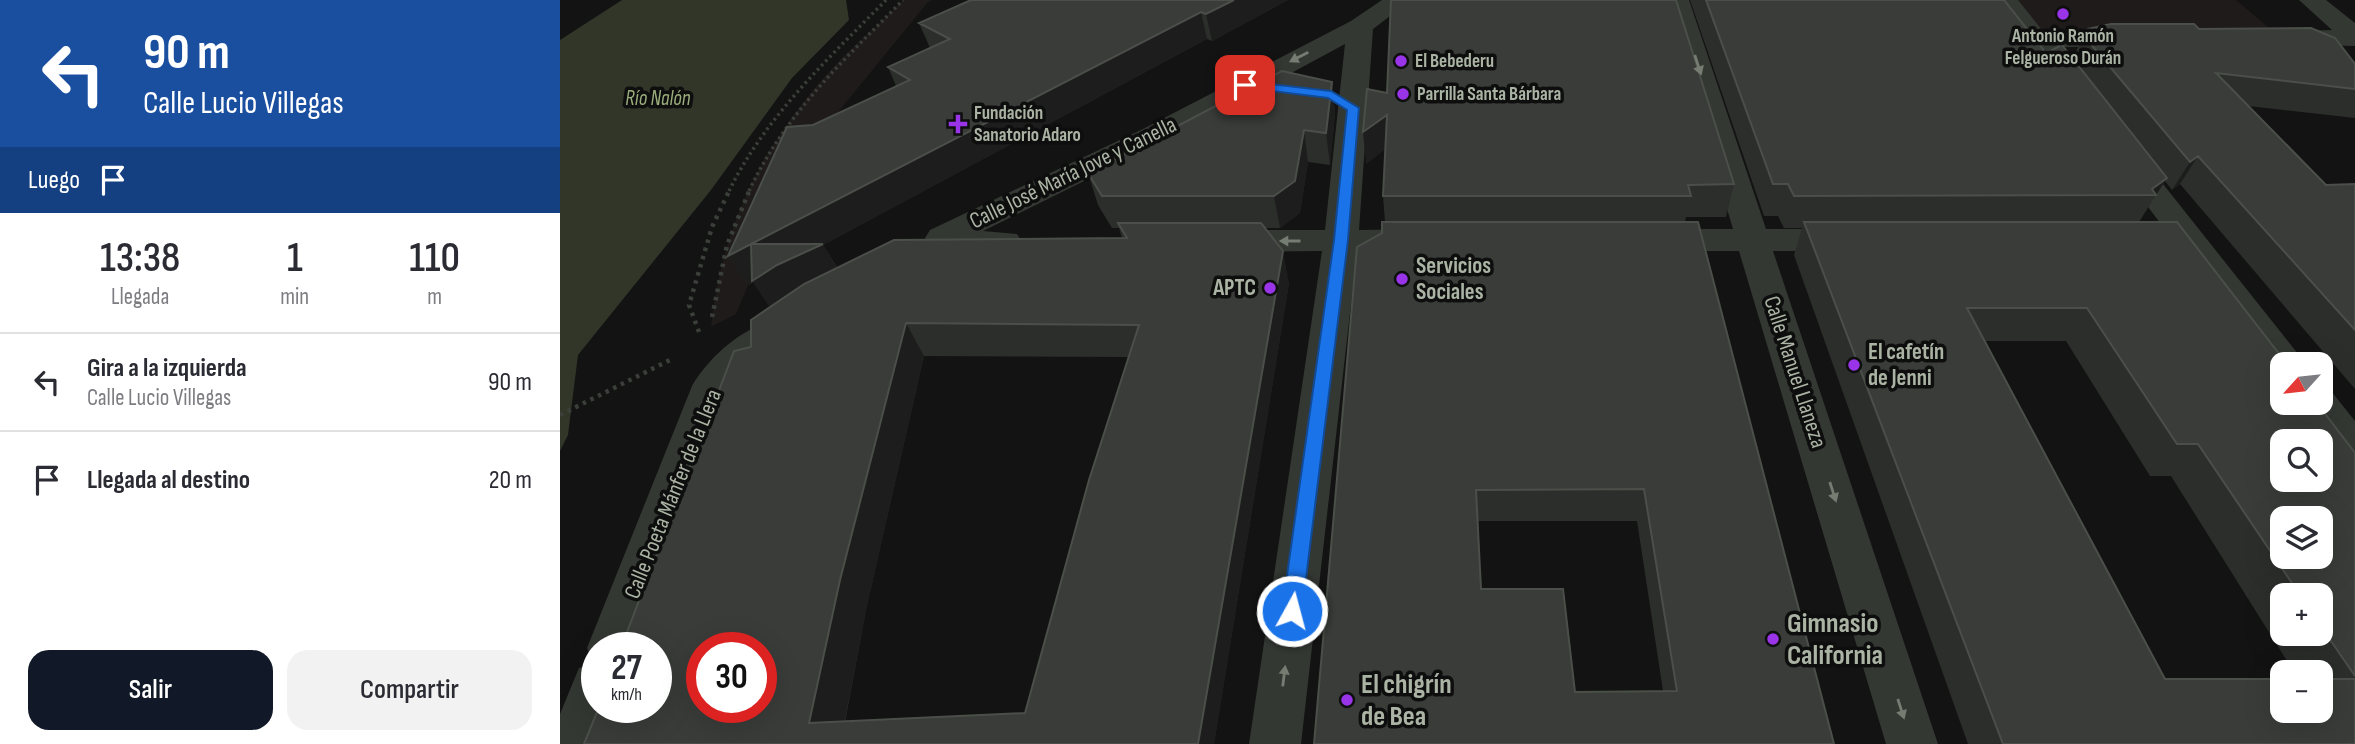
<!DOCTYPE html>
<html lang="es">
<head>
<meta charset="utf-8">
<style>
	:root { --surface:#fff; --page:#f2f2f3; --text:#2b2b33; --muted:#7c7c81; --line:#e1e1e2; --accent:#111827 }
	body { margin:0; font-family:"Sofia Sans Condensed",sans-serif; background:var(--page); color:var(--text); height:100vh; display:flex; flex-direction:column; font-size:26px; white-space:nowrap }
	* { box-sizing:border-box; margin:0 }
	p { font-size:23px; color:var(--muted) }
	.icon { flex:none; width:38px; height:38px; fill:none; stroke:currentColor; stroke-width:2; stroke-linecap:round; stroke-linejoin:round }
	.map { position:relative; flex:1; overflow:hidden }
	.drawer { display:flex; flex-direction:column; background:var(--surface); width:560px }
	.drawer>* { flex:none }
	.top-card { background:#1a4fa0; color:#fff; overflow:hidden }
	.needle { width:46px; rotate:243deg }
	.controls { position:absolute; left:1710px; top:352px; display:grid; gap:14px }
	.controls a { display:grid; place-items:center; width:63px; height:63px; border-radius:14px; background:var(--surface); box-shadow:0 7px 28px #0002; font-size:35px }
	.speed { position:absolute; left:21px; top:632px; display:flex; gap:14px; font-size:35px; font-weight:700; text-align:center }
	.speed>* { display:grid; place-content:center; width:91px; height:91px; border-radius:50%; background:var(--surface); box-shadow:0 7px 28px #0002; line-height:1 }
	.speed small { font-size:18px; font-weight:400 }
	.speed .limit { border:10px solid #d22; background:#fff; color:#111 }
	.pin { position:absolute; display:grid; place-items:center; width:60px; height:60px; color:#fff; margin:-30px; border-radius:14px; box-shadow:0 4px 10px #0006 }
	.me { position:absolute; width:77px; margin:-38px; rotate:7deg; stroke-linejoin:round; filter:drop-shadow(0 0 5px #0008) }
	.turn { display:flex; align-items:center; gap:24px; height:147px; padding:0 28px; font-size:32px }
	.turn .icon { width:91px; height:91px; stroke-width:2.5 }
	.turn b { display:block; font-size:49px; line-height:60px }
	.then { display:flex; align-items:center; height:66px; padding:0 28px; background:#0003; gap:14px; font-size:26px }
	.eta { display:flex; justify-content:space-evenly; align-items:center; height:119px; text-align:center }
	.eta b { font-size:42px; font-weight:600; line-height:49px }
	.action { display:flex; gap:14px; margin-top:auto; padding:14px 28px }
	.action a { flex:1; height:80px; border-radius:21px; background:var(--accent); color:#fff; font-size:28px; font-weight:600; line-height:80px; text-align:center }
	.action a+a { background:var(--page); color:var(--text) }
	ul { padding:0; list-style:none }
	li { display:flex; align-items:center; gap:21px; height:98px; padding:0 28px; border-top:2px solid var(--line) }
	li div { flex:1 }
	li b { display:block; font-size:26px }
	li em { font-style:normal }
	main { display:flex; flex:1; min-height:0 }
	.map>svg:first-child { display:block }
	.green { fill:#201b1b }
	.water { fill:#313629 }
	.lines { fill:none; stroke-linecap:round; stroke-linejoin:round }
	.path-far1 { stroke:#3b3f39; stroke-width:3.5; stroke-dasharray:2.5 3.5; stroke-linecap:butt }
	.path { stroke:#3b3f39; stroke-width:4.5; stroke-dasharray:3.5 5; stroke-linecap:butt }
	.minor { fill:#343833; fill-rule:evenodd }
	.tertiary { fill:#343833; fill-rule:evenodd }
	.wall { fill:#2c2e2b; fill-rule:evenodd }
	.shaded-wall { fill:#1c1d1c }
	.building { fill:#393c38; stroke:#4b4f49; stroke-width:2; fill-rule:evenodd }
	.oneway { fill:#757c71 }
	.route { fill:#1a73e8; stroke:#114b97; stroke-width:2 }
	.poi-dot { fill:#9a34e8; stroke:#0d0e0d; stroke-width:2.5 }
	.labels { text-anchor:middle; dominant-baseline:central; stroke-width:7; stroke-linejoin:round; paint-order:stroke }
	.far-poi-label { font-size:19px; font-weight:bold; fill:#aab3a4; stroke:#0d0e0d; text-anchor:start }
	.far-water-label { font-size:21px; font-style:italic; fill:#9bad7c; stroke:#0d0e0d }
	.street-label { font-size:23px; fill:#aab3a4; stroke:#0d0e0d }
	.poi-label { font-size:23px; font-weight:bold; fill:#aab3a4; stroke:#0d0e0d; text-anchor:start }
	.near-poi-label { font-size:28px; font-weight:bold; fill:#aab3a4; stroke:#0d0e0d; text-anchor:start }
</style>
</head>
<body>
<main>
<section class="drawer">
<div class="top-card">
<div class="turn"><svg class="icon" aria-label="left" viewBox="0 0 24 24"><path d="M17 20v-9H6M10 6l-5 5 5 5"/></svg><div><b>90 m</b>Calle Lucio Villegas</div></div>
<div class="then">Luego<svg class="icon" aria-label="arrive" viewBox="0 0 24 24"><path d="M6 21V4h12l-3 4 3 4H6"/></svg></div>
</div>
<div class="eta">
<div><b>13:38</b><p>Llegada</p></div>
<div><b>1</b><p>min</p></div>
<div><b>110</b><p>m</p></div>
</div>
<ul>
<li><svg class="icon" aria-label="left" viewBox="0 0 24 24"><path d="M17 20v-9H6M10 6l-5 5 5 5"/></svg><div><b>Gira a la izquierda</b><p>Calle Lucio Villegas</p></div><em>90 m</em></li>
<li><svg class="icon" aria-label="arrive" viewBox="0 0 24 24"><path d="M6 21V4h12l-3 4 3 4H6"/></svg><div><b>Llegada al destino</b></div><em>20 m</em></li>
</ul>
<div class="action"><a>Salir</a><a>Compartir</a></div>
</section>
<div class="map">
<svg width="1795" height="744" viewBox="0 0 1795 744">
	<rect width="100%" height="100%" fill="#121312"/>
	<path class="green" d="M343,0H373L368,2L243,155L176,314L151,327C163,219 206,138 281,59C301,39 323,21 343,0Z
		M1445,0H1676L1721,38L1477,40Z"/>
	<path class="water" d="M62,0H286L289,20L232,78L151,190L18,355L8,435L0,451V40Z"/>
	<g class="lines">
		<path class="path-far1" d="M169,191C205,117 269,58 326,0
			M189,191C225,114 284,60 343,0"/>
		<path class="path" d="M152,317L167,245L190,189
			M139,332L129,305L152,227L170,189
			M0,415L112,359"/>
		<path class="minor" d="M822,0H851L813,29L799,230L861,229L873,232L878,240L873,248L861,251H797L741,744H689L762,251L662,252L650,249L645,241L650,233L662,230H765L785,44L603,142L423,231L457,234L462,242L457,250L407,253L370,246L365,238L370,230L581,130L791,21Z
			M1105,0H1129L1206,229H1292L1304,232L1309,240L1304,248L1292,251H1213L1378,744H1326L1179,251H1089L1077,248L1072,240L1077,232L1089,229H1173Z
			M1739,0H1766L1795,23V46L1715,44L1711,38L1715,32L1772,30Z
			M1573,31L1582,33L1586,39L1582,45L1477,48L1468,46L1464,40L1468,34L1477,32Z
			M205,324L218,328L224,337L218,346L201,359L169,393L75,648H37V707H54L40,744H0V714L19,668L33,663L27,648L132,386C147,360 177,332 205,324Z"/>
		<path class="tertiary" d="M1433,0H1458L1528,88L1532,94L1528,100L1518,103L1508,100Z
			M1565,147L1576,150L1746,364H1722V376L1713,374L1550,156L1554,150Z
			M1760,388L1771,391L1795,421V467L1780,463L1737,402H1760Z"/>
	</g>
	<path class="wall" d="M728,0L652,41L647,39L263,245L277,267L562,238L559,228H552L538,205L528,173L772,82L775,114L770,165L748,162L740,213L720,228H705L729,283L654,744H24L191,347L210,307L193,282L189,285L168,256L253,125L336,86L328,67L370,48L359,23ZM364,356L568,357L465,713L285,722L306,610Z
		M1130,0H1444L1486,53L1512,59L1527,29H1639L1795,64V118L1688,106L1766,185L1795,184V389L1620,184L1612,190L1605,181L1579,222L1795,453V744H1408L1234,255L1242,228H1224L1218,216H1204ZM1424,341H1506L1590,476H1611L1734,672H1760V710L1605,679ZM1722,595H1760V634H1722Z
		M827,93L1174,184L1166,217H1126L1125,222L1274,744H754L822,233L825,222L823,196L825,149L806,164ZM917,521H1077L1103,691L1015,692L921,589Z"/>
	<path class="shaded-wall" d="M674,0H728L652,41L646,14Z
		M641,12L647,39L263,245L280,273L212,310L193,282L189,285L168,256Z
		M772,82L775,114L770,165L766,133Z
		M827,115L829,146L806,164L803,132Z
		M744,130L748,162L740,213L720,228L714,196Z
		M1638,156L1620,184L1612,190L1630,162Z
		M1607,178L1596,195L1592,189Z
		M723,251L729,283L654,744H638Z
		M346,323L364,356L306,610L280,744L249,723L280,580Z"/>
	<path class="building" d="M411,0H674L646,14L641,12L191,244H263L217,265L192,281L191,244L168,256L227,127L253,125L350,80L328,67L390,39L359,23Z
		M831,0H1116L1174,184L1128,185L1131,196H823L827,115L803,132L807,89L827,93Z
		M1146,0H1444L1486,53L1502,45L1607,178L1592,189L1596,195L1234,196L1228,184H1213Z
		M1551,24H1634L1639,29L1751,28L1775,38L1795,64V89L1656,73L1766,185L1795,184V330L1638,156L1630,162L1524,36L1527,29Z
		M722,71L772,82L766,133L744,130L735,181L714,196H542L528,173Z
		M822,222H1138L1274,744H754L797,247L822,233ZM1084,489L1117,691L1015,692L1003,589H921L916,490Z
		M1244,222H1617L1727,364H1722V402H1756L1795,453V676L1760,625V595H1740L1638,444H1617L1527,308H1407L1605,679H1722V710H1760V679H1795V744H1443ZM1722,441H1760V480H1722ZM1722,518H1760V556H1722Z
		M558,223H701L723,251L638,744H24L39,707H96V648H61L174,351L191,347V320L244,284L334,240L567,238ZM346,323L579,325L529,480L465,713L249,723L280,580ZM142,648H201V707H142Z"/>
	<defs><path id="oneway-solid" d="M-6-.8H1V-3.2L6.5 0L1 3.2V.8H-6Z" transform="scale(1.75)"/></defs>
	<g class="oneway">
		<use href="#oneway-solid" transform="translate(739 57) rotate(153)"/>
		<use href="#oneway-solid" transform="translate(1138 65) rotate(72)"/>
		<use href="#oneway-solid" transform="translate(730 241) rotate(180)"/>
		<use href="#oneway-solid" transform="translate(1273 492) rotate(72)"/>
		<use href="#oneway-solid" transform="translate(724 676) rotate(-83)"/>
		<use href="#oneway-solid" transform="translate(1341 709) rotate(72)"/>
	</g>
	<path class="route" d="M685,81L771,91L799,108L788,240L742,611L739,618L732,620L725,618L722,611L774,240L787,110L768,98L681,87L680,85Z"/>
	<g class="poi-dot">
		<circle cx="1503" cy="14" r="7"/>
		<circle cx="841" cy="61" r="7"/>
		<circle cx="843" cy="94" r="7"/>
		<path d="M394.5 113.5h7v7h7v7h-7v7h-7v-7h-7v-7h7z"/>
		<circle cx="842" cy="279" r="7"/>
		<circle cx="710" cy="288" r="7"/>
		<circle cx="1294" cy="365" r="7"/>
		<circle cx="1213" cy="639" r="7"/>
		<circle cx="787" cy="700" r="7"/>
	</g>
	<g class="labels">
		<g class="far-poi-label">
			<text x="1503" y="36" text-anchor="middle">Antonio Ramón<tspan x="1503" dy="22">Felgueroso Durán</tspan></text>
			<text x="855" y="61">El Bebederu</text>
			<text x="857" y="94">Parrilla Santa Bárbara</text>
			<text x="414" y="113">Fundación<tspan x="414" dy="22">Sanatorio Adaro</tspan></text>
		</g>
		<g class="far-water-label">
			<text x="98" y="98">Río Nalón</text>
		</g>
		<g class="street-label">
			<text transform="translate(513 173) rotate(-26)">Calle José María Jove y Canella</text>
			<text transform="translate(1235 372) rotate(72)">Calle Manuel Llaneza</text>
			<text transform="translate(113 494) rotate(-68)">Calle Poeta Mánfer de la Llera</text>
		</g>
		<g class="poi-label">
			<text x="856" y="266">Servicios<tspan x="856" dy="26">Sociales</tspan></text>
			<text x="696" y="288" text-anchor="end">APTC</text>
			<text x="1308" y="352">El cafetín<tspan x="1308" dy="26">de Jenni</tspan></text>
		</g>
		<g class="near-poi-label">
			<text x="1227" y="623">Gimnasio<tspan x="1227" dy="32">California</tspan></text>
			<text x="801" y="684">El chigrín<tspan x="801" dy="32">de Bea</tspan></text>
		</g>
	</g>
</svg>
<div class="controls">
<a><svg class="needle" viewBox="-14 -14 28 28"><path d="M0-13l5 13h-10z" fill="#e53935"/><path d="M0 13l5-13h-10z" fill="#7c7c81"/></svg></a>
<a><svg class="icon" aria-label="search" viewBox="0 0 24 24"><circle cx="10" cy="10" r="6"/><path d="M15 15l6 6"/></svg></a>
<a><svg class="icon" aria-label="layers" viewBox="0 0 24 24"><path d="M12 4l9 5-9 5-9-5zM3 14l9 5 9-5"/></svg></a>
<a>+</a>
<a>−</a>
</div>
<div class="speed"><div>27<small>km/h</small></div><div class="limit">30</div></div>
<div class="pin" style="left:685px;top:85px;background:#d93025"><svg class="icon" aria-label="arrive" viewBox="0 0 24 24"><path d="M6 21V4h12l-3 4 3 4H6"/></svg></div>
<svg class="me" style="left:732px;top:611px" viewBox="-20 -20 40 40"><circle r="17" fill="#1a73e8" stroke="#fff" stroke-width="3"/><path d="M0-11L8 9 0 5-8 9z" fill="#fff"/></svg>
</div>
</main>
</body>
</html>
